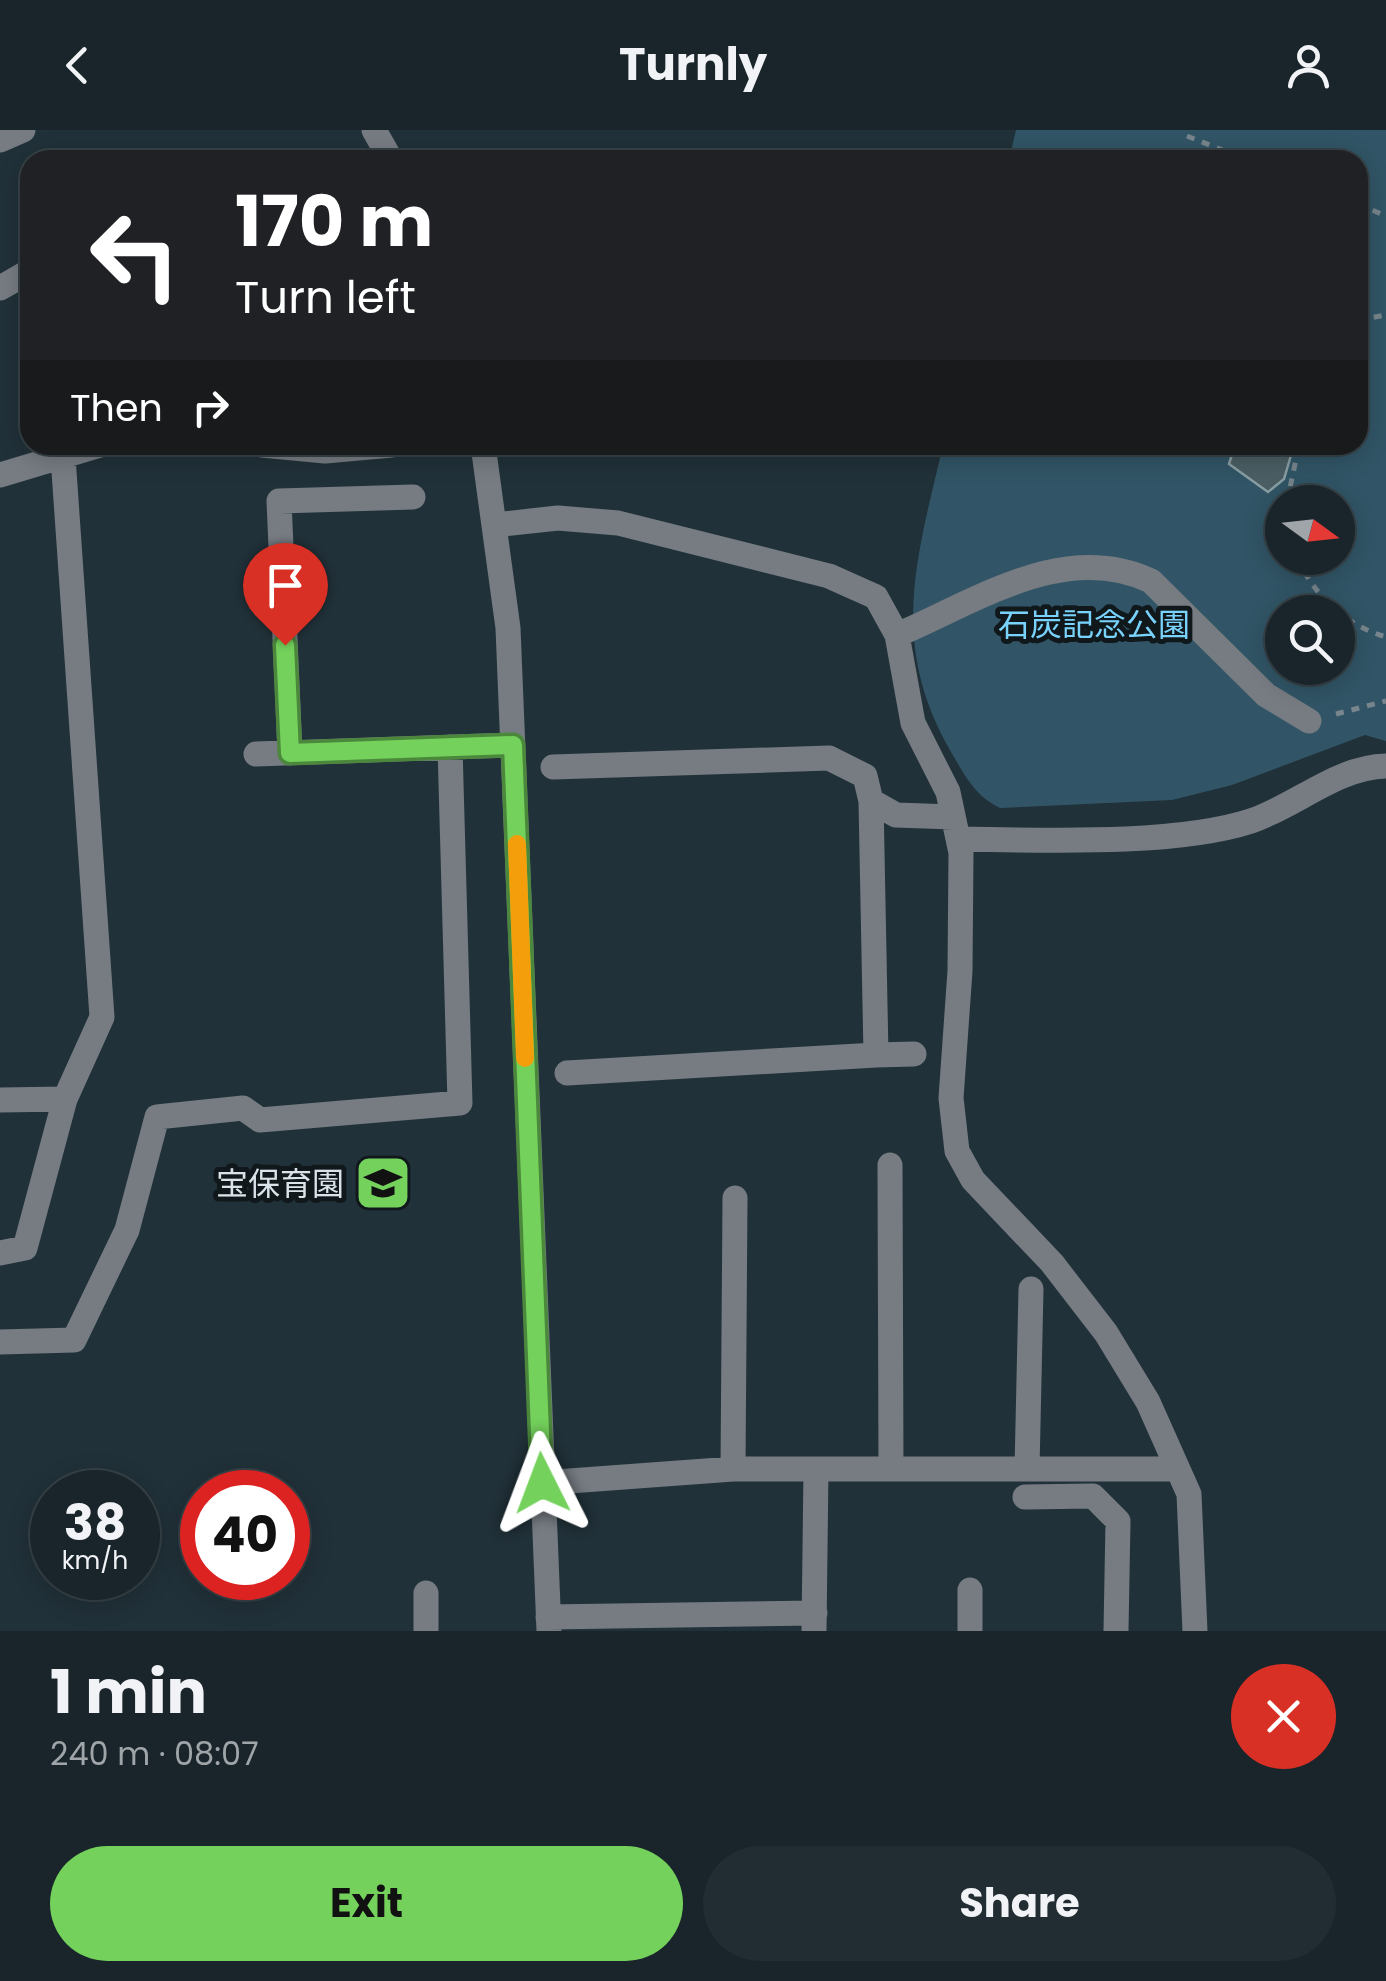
<!DOCTYPE html>
<html lang="en">
<head>
<meta charset="utf-8">
<style>
	:root { --surface:#19252b; --page:#222d33; --text:#f1f3f6; --muted:#9fa5a9; --line:#374247; --accent:#74d25c }
	body { margin:0; font-family:Poppins,"Noto Sans JP",sans-serif; background:var(--page); color:var(--text); height:100vh; display:flex; flex-direction:column; font-size:38px; white-space:nowrap }
	* { box-sizing:border-box; margin:0 }
	p { font-size:32px; color:var(--muted) }
	.icon { flex:none; width:55px; height:55px; fill:none; stroke:currentColor; stroke-width:2; stroke-linecap:round; stroke-linejoin:round }
	.map { position:relative; height:1501px; overflow:hidden }
	.panel { display:flex; flex-direction:column; background:var(--surface); flex:1 }
	.panel>* { flex:none }
	.top-card { position:absolute; left:20px; top:20px; width:1348px; height:305px; border-radius:30px; box-shadow:0 5px 25px #0003,0 0 0 2px var(--line); background:#202124; color:#fff; overflow:hidden }
	.needle { width:65px; rotate:105deg }
	.buttons { position:absolute; left:1265px; top:355px; display:grid; gap:20px }
	.buttons a { display:grid; place-items:center; width:90px; height:90px; border-radius:50%; background:var(--surface); box-shadow:0 5px 25px #0003,0 0 0 2px var(--line); font-size:50px }
	.speed { position:absolute; left:30px; top:1340px; display:flex; gap:20px; font-size:50px; font-weight:700; text-align:center }
	.speed>* { display:grid; place-content:center; width:130px; height:130px; border-radius:50%; background:var(--surface); box-shadow:0 5px 25px #0003,0 0 0 2px var(--line); line-height:1 }
	.speed small { font-size:25px; font-weight:400 }
	.speed .limit { border:15px solid #d22; background:#fff; color:#111 }
	.pin { position:absolute; display:grid; place-items:center; width:85px; height:85px; color:#fff; margin:-102px -42px; border-radius:50% 50% 50% 0; rotate:-45deg; box-shadow:0 0 10px #0007 }
	.pin .icon { rotate:45deg }
	.me { position:absolute; width:110px; margin:-55px; rotate:357deg; stroke-linejoin:round; filter:drop-shadow(0 0 8px #0008) }
	.turn { display:flex; align-items:center; gap:35px; height:210px; padding:0 50px; font-size:45px }
	.turn .icon { width:130px; height:130px; stroke-width:2.5 }
	.turn b { display:block; font-size:70px; line-height:85px }
	.then { display:flex; align-items:center; height:95px; padding:0 50px; background:#0003; gap:20px; font-size:38px }
	.round { display:grid; place-items:center; flex:none; width:105px; height:105px; border-radius:52px; background:var(--page) }
	.head { display:flex; align-items:center; justify-content:space-between; height:170px; padding:0 50px }
	h1 { font-size:60px; font-weight:700; line-height:75px }
	.action { display:flex; gap:20px; margin-top:auto; padding:20px 50px }
	.action a { flex:1; height:115px; border-radius:60px; background:var(--accent); color:#111; font-size:40px; font-weight:700; line-height:115px; text-align:center }
	.action a+a { background:var(--page); color:var(--text) }
	header { display:flex; justify-content:space-between; align-items:center; height:130px; padding:0 50px; background:var(--surface); font-size:45px; font-weight:700 }
	.map>svg:first-child { display:block }
	.green { fill:#315566; fill-rule:evenodd }
	.building { fill:#4a5e63; stroke:#889ea3; stroke-width:2.5 }
	.lines { fill:none; stroke-linecap:round; stroke-linejoin:round }
	.path { stroke:#78858c; stroke-width:5; stroke-dasharray:8 8; stroke-linecap:butt }
	.minor { stroke:#767c82; stroke-width:25 }
	.route-casing { stroke:#4b883c; stroke-width:25 }
	.route { stroke:#74d25c; stroke-width:18 }
	.slow { stroke:#f59e0b; stroke-width:18 }
	.labels { text-anchor:middle; dominant-baseline:central; stroke-width:10; stroke-linejoin:round; paint-order:stroke }
	.park-label { font-size:32px; fill:#79d2fc; stroke:#10181b }
	.poi-label { font-size:32px; fill:#d9e3e9; stroke:#10181b; text-anchor:end }
</style>
</head>
<body>
<header><svg class="icon" aria-label="back" viewBox="0 0 24 24"><path d="M15 5l-7 7 7 7"/></svg>Turnly<svg class="icon" aria-label="person" viewBox="0 0 24 24"><circle cx="12" cy="8" r="4"/><path d="M4 21q1-7 8-7t8 7"/></svg></header>
<div class="map">
<svg width="1386" height="1501" viewBox="0 0 1386 1501">
	<rect width="100%" height="100%" fill="#213139"/>
	<path class="green" d="M1016,0H1386V611L1365,605L1232,655L1172,670L1000,678C974,665 966,647 951,622C888,513 917,428 943,315H1358V30H1009ZM1282,372H1338V428H1282ZM1282,482H1338V538H1282Z"/>
	<path class="building" d="M1235,315H1294L1284,349L1268,362L1229,334Z"/>
	<g class="lines">
		<path class="path" d="M1187,6L1247,30
			M1358,74L1386,86
			M1358,190L1386,185
			M1287,372L1299,315
			M1297,428C1316,467 1343,494 1386,507
			M1336,584L1386,571"/>
		<path class="minor" d="M374,0L391,30
			M0,10L23,0
			M0,158L30,141
			M262,315L325,321L392,315
			M483,315L508,498L549,1501
			M0,345L100,315
			M494,395L558,388L618,393L829,446L876,467L897,505L913,593L948,662L961,723L960,841L951,968L957,1021L973,1050L1052,1133L1106,1203L1148,1272L1189,1364L1195,1501
			M897,505C977,471 1065,410 1151,451L1266,565L1309,591
			M290,623L279,371L413,367
			M256,624L513,615
			M553,637L829,628L865,646L871,671L896,685L953,687
			M871,671L876,925L914,924
			M958,709C1040,710 1174,716 1251,691C1296,676 1337,637 1386,636
			M567,943L876,925
			M0,970L65,969L102,887L63,327
			M890,1035L891,1339
			M0,1123L25,1118L65,969
			M0,1212L74,1210L127,1100L157,987L243,978L260,990L460,973L450,617
			M733,1339L735,1068
			M1027,1339L1031,1159
			M542,1353L733,1339H1177
			M1025,1367L1093,1366L1118,1391L1116,1501
			M548,1487L815,1483
			M426,1501V1463
			M814,1501L816,1339
			M970,1501V1460"/>
	</g>
	<g class="lines">
		<g class="route-casing">
			<path id="route" d="M285,515L290,623L513,615L542,1353"/>
		</g>
		<use href="#route" class="route"/>
		<path class="slow" d="M517,714L525,928"/>
	</g>
	<defs>
		<g id="school-square" transform="scale(2.875)"><rect x="-9" y="-9" width="18" height="18" rx="4" fill="#74d25c" stroke="#10181b"/><path d="M0-5L7-2L0 1L-7-2ZM-4 1L0 2.5L4 1V4Q0 6-4 4Z" fill="#111"/></g>
	</defs>
	<g fill-rule="evenodd">
		<use href="#school-square" x="383" y="1053"/>
	</g>
	<g class="labels">
		<g class="park-label">
			<text x="1094" y="494">石炭記念公園</text>
		</g>
		<g class="poi-label">
			<text x="344" y="1053">宝保育園</text>
		</g>
	</g>
</svg>
<div class="buttons">
<a><svg class="needle" viewBox="-14 -14 28 28"><path d="M0-13l5 13h-10z" fill="#e53935"/><path d="M0 13l5-13h-10z" fill="#9fa5a9"/></svg></a>
<a><svg class="icon" aria-label="search" viewBox="0 0 24 24"><circle cx="10" cy="10" r="6"/><path d="M15 15l6 6"/></svg></a>
</div>
<div class="speed"><div>38<small>km/h</small></div><div class="limit">40</div></div>
<div class="pin" style="left:285px;top:515px;background:#d93025"><svg class="icon" aria-label="arrive" viewBox="0 0 24 24"><path d="M6 21V4h12l-3 4 3 4H6"/></svg></div>
<svg class="me" style="left:542px;top:1353px" viewBox="-20 -20 40 40"><path d="M0-17L14 15 0 8-14 15z" fill="#74d25c" stroke="#fff" stroke-width="4"/></svg>
<div class="top-card">
<div class="turn"><svg class="icon" aria-label="left" viewBox="0 0 24 24"><path d="M17 20v-9H6M10 6l-5 5 5 5"/></svg><div><b>170 m</b>Turn left</div></div>
<div class="then">Then<svg class="icon" aria-label="right" viewBox="0 0 24 24"><path d="M7 20v-9h11M14 6l5 5-5 5"/></svg></div>
</div>
</div>
<section class="panel">
<div class="head"><div><h1>1 min</h1><p>240 m · 08:07</p></div><a class="round" style="background:#d93025;color:#fff"><svg class="icon" aria-label="close" viewBox="0 0 24 24"><path d="M6 6l12 12M18 6L6 18"/></svg></a></div>
<div class="action"><a>Exit</a><a>Share</a></div>
</section>
</body>
</html>
